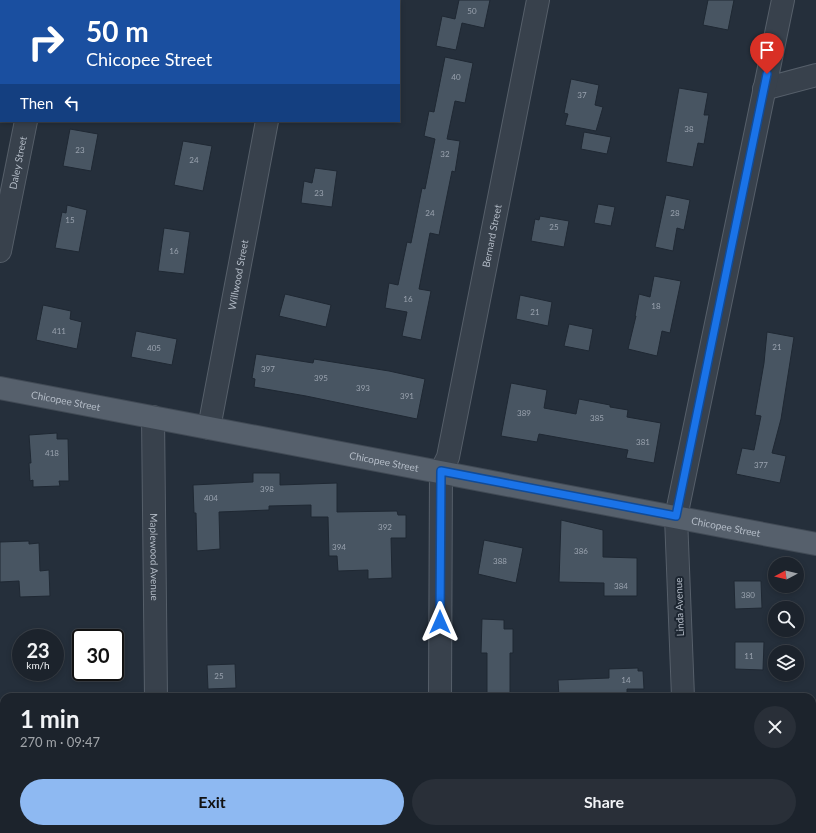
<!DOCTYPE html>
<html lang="en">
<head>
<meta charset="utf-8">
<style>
	:root { --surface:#1c232c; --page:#292f38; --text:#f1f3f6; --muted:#a0a4a9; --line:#3a4048; --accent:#8eb9f2 }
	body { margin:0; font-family:Lato,sans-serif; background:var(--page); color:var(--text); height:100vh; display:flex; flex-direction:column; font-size:15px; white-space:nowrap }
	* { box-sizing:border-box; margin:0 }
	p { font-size:13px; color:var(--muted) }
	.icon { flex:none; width:22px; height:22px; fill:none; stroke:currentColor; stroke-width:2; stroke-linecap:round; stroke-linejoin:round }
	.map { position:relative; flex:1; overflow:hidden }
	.side { position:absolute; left:0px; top:693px; width:816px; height:140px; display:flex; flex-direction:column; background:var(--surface); border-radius:12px 12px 0 0; box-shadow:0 2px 6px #0003,0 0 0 1px var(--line) }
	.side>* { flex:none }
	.hud { position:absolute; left:0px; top:0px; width:400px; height:122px; box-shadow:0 2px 6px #0003,0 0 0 1px var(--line); background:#1a4fa0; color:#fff; overflow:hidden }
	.needle { width:26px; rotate:263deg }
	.controls { position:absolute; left:768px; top:557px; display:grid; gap:8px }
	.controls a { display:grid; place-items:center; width:36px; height:36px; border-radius:50%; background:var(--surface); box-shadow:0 2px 6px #0003,0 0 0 1px var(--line); font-size:20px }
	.speed { position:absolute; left:12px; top:629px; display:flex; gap:8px; font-size:20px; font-weight:700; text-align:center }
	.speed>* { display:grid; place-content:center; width:52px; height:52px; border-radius:50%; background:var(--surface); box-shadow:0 2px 6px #0003,0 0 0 1px var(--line); line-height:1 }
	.speed small { font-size:10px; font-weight:400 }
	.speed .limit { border:2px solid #111; border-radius:6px; background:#fff; color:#111 }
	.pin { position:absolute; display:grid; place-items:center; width:34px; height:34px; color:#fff; margin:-41px -17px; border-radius:50% 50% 50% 0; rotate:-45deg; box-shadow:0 0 4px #0007 }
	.pin .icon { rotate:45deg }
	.me { position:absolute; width:44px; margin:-22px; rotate:0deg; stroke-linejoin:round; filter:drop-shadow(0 0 3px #0008) }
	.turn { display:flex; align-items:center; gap:14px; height:84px; padding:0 20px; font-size:18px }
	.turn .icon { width:52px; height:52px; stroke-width:2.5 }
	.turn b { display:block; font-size:28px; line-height:34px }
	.then { display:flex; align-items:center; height:38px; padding:0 20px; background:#0003; gap:8px; font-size:15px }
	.round { display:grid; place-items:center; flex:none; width:42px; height:42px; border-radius:21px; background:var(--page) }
	.overview { display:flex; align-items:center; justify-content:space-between; height:68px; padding:0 20px }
	h1 { font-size:24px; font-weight:700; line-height:30px }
	.action { display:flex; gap:8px; margin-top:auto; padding:8px 20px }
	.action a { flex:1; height:46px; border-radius:24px; background:var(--accent); color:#111; font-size:16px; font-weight:700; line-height:46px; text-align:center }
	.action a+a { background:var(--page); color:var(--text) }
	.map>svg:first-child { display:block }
	.building { fill:#485562; stroke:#1f2833 }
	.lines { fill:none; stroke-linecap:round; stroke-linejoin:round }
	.minor-casing { stroke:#565f6a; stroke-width:24 }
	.major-casing { stroke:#414a55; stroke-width:24 }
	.minor { stroke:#38414c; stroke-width:22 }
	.major { stroke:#56606c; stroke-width:22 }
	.route-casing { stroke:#114b97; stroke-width:10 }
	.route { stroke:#1a73e8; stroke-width:7 }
	.labels { text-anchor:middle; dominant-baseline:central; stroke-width:4; stroke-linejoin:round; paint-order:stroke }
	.number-label { font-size:8px; fill:#99a2ae }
	.street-label { font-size:10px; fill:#b4bcc7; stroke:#1d2631 }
</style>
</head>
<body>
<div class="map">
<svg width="816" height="833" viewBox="0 0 816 833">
	<rect width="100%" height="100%" fill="#252f3b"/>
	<path class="building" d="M459,0H490L484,28L462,23L456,50L436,46L442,16L455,19Z
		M708,0H734L728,30L703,25Z
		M445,57L473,63L465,103L455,101L447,139L460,141L455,172L452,171L439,235L430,233L419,289L431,291L421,340L402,336L407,312L385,308L389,283L398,285L407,242L411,243L422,188L425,189L435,139L424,136L429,111L434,112Z
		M571,79L599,85L595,105L603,107L596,131L565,125L568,114L564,113Z
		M679,88L708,93L704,115H709L704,144L698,143L693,167L666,162Z
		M70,129L98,134L91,171L63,166Z
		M584,132L611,137L607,154L581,149Z
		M183,141L212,146L203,191L174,185Z
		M315,168L337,171L332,207L301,203L304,181L312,183Z
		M666,195L690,200L684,230L677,228L673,251L655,247Z
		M598,204L615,207L611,226L594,223Z
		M67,205L87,210L79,252L55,248L62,212L66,213Z
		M540,216L569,221L564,247L531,241L535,219L539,220Z
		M164,228L190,232L184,274L158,271Z
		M654,276L681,281L670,333L662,331L657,356L628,349L636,316H635L639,294L650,297Z
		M285,294L331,305L326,327L279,316Z
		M520,295L552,302L548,326L516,319Z
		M43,305L71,311L70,319L82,322L77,349L36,340Z
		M569,324L593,329L589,351L564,346Z
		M136,331L177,339L172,365L131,357Z
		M767,332L794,337L781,419L772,453L786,456L780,483L736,474L742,448L754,450L761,416L755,415L764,363Z
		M256,354L313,363L314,359L389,371L425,379L417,419L306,396L254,387L255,379L252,378Z
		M511,383L547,390L544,408L576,414L579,399L610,405V407L628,410L627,417L661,423L654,463L626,458L628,450L539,434L537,442L501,436Z
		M57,433V439H68L69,481H59L60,486L33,487V480L30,481L29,463H31L29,435Z
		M253,473H280V485L337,483V512L397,511L398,515H406V538H391L392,578L368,579V570L338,571L337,556H329L328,517H311V505L269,506V510L219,512L220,549L197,551L196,513H194L193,485L253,482Z
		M561,520L603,530V557L637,558V596H604V583L559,582Z
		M484,540L523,548L516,583L478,574Z
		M29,541V544L39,543L40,571L49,570L50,596L20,597L19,581L0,582V542Z
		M734,581H761L762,608L735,609Z
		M482,619L504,620V629H513V653H510V697H487V653H481Z
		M735,642H764L763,670L735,669Z
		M235,664L236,688L208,689L207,665Z
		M638,668V671H643L644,689H627V696L559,697L558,680L609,678V669Z"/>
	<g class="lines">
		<g class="minor-casing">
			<g id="minor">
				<path d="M49,1V0"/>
				<path d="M291,1V0"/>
				<path d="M764,89L816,75"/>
				<path id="s1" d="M0,251L26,121"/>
				<path id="s2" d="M153,417L156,697"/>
				<path id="s3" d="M209,428L267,121"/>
				<path id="s4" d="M440,697L441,471L448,457L538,0"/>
				<path d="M683,697L676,517L783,0"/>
				<path d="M158,829V833"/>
				<path d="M439,829V833"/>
				<path d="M687,829V833"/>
			</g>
		</g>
		<g class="major-casing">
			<g id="major">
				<path id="s5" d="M0,388L816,544"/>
			</g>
		</g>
		<use href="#minor" class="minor"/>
		<use href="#major" class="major"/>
	</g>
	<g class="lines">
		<g class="route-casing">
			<path id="route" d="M440,622L441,471L676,516L767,74"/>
		</g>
		<use href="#route" class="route"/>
	</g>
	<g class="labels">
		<g class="number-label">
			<text x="472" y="11">50</text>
			<text x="456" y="77">40</text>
			<text x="582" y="95">37</text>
			<text x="689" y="129">38</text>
			<text x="80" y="150">23</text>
			<text x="445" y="154">32</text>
			<text x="194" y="160">24</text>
			<text x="319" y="193">23</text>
			<text x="430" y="213">24</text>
			<text x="675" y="213">28</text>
			<text x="70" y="220">15</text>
			<text x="554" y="227">25</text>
			<text x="174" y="251">16</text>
			<text x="408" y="299">16</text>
			<text x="656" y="306">18</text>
			<text x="535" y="312">21</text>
			<text x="59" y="331">411</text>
			<text x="777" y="347">21</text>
			<text x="154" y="348">405</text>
			<text x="268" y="369">397</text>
			<text x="321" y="378">395</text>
			<text x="363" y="388">393</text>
			<text x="407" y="396">391</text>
			<text x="524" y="413">389</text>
			<text x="597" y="418">385</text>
			<text x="643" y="442">381</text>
			<text x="52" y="453">418</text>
			<text x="761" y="465">377</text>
			<text x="267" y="489">398</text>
			<text x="211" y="498">404</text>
			<text x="385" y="527">392</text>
			<text x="339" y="547">394</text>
			<text x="581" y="551">386</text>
			<text x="500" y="561">388</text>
			<text x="621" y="586">384</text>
			<text x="748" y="595">380</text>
			<text x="749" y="656">11</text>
			<text x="219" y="676">25</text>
			<text x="626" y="680">14</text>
		</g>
		<g class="street-label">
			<text stroke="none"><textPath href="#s1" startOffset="90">Daley Street</textPath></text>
			<text stroke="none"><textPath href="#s4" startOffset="467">Bernard Street</textPath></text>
			<text stroke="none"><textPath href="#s3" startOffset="156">Willwood Street</textPath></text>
			<text stroke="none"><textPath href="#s5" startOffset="67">Chicopee Street</textPath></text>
			<text stroke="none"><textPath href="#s5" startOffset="391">Chicopee Street</textPath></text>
			<text stroke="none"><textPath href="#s5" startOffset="739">Chicopee Street</textPath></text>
			<text stroke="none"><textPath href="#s2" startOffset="140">Maplewood Avenue</textPath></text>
			<text transform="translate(679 607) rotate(-92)">Linda Avenue</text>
		</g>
	</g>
</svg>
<div class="controls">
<a><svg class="needle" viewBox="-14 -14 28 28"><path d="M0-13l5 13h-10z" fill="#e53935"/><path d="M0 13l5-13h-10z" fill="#a0a4a9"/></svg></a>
<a><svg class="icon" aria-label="search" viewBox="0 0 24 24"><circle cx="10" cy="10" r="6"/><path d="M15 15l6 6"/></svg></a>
<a><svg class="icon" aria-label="layers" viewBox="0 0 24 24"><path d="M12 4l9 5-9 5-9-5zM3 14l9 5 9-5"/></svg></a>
</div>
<div class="speed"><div>23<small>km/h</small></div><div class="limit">30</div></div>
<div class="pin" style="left:767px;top:74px;background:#d93025"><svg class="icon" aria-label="arrive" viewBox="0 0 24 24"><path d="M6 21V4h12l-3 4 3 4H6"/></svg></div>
<svg class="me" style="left:440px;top:622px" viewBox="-20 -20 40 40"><path d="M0-17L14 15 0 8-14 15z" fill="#1a73e8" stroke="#fff" stroke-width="4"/></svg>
<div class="hud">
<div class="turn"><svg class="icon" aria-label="right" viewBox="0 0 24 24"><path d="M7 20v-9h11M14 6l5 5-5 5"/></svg><div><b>50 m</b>Chicopee Street</div></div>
<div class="then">Then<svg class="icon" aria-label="left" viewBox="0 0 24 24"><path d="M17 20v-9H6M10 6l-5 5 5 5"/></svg></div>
</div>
<section class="side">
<div class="overview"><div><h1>1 min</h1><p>270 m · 09:47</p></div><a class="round"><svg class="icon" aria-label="close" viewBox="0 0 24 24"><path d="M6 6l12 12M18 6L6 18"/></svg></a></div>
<div class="action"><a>Exit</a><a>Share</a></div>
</section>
</div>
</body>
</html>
